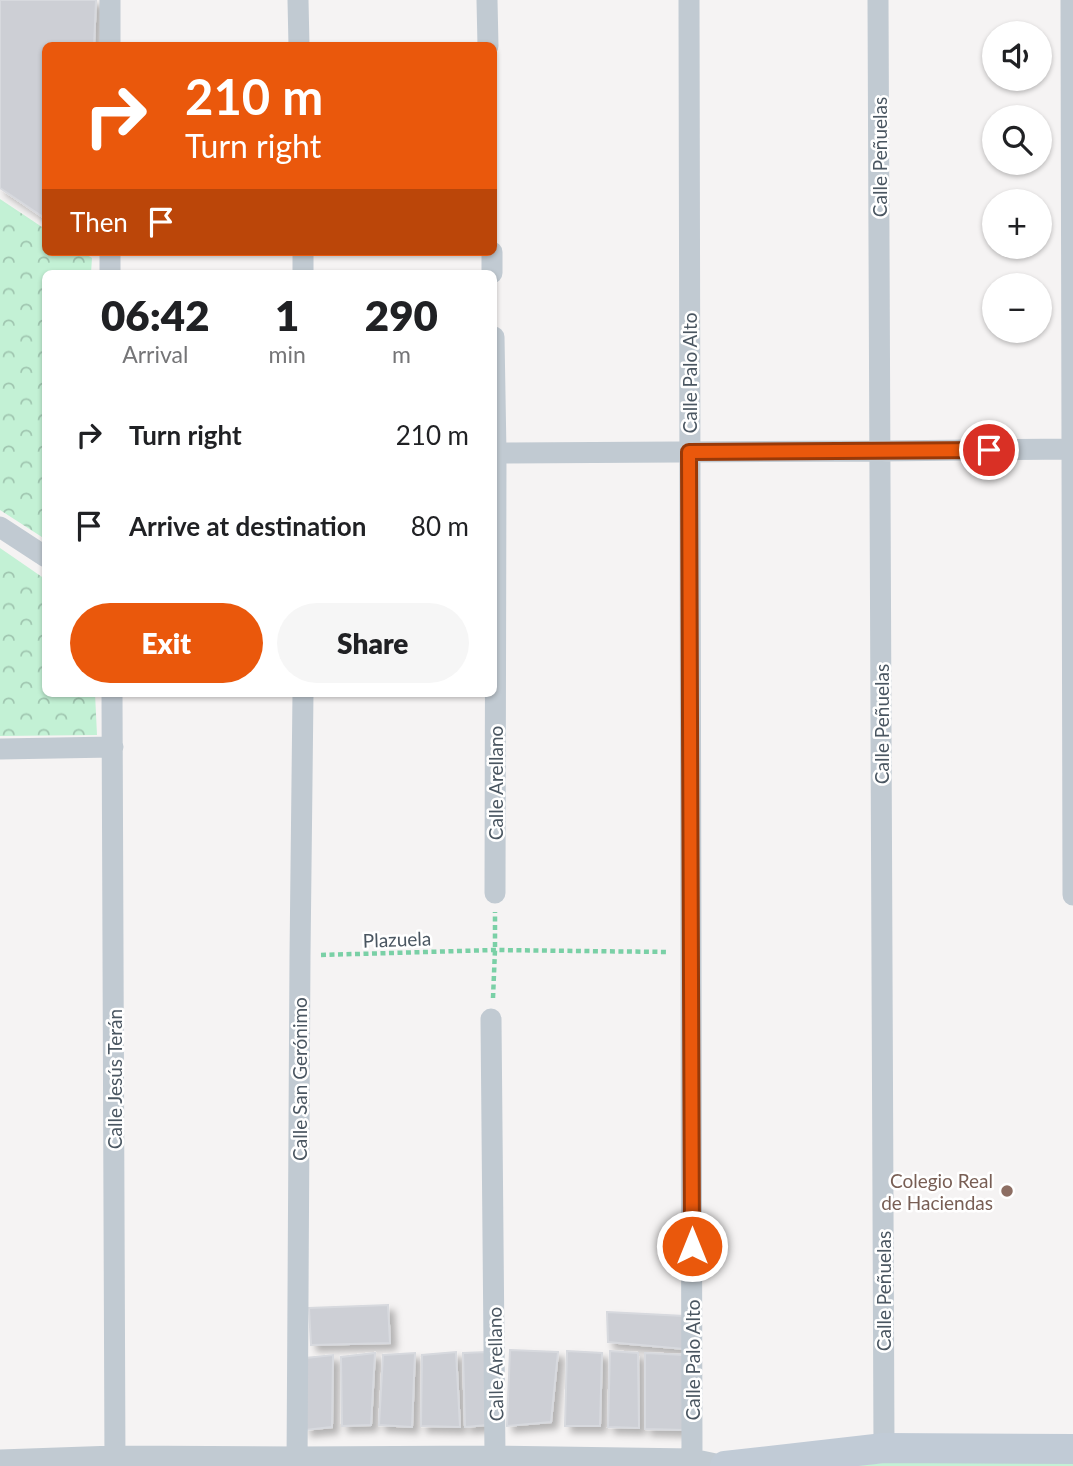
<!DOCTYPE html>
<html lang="en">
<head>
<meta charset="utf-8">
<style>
	:root { --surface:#fff; --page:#f6f6f6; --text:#202124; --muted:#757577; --accent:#ea580c }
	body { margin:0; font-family:Lato,sans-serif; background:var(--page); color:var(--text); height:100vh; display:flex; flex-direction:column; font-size:26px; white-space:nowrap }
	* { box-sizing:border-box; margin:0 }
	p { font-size:23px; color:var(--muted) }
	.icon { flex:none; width:38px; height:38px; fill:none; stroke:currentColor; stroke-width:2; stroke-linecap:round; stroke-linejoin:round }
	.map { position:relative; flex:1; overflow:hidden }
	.drawer { position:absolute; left:42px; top:270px; width:455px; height:427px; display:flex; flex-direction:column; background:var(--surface); border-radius:10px; box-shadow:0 2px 5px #0004 }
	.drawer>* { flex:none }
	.banner { position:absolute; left:42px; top:42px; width:455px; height:214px; border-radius:10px; box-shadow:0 2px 5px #0004; background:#ea580c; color:#fff; overflow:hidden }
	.fabs { position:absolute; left:982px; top:21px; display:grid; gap:14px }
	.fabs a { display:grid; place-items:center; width:70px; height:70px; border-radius:50%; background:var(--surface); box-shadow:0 2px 5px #0004; font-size:35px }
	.pin { position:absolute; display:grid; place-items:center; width:60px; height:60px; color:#fff; margin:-30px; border:4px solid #fff; border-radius:50%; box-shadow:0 2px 7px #0007 }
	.me { position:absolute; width:77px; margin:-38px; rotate:0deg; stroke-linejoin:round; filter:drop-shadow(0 0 5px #0008) }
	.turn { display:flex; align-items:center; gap:24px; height:147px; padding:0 28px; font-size:32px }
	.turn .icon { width:91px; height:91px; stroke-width:2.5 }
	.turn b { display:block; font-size:49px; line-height:60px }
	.then { display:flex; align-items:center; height:66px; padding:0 28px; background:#0003; gap:14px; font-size:26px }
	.eta { display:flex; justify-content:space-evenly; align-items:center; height:119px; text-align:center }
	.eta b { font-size:42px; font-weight:800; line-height:49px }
	.button { display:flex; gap:14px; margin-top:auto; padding:14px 28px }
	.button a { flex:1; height:80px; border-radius:42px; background:var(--accent); color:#fff; font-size:28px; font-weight:800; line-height:80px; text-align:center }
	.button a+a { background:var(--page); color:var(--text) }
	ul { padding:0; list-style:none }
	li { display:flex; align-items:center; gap:21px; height:91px; padding:0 28px }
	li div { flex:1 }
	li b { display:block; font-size:26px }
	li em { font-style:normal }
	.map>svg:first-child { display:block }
	.park { fill:url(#park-crowns) }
	.building { fill:#cdcfd5; stroke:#d7d9de; stroke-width:2; filter:url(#shadow) }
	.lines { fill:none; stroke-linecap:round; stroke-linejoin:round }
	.path { stroke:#7ad0a6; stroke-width:4.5; stroke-dasharray:5 3.5; stroke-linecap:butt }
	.minor { stroke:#c1cad2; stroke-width:21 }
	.secondary { stroke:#c1cbd6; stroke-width:30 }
	.route-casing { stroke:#983908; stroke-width:18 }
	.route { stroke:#ea580c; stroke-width:12 }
	.education-dot { fill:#8d6e63; stroke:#fff; stroke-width:2.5 }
	.labels { text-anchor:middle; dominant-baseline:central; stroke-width:5; stroke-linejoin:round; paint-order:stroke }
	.street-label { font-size:19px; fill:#4a5661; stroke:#fff }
	.education-label { font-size:19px; fill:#785e54; stroke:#fff; text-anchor:end }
</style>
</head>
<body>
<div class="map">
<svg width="1073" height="1466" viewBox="0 0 1073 1466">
	<defs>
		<pattern id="park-crowns" width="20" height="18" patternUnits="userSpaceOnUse" patternTransform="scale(1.75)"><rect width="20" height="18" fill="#c3f1d5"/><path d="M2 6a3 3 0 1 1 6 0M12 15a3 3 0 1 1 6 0" fill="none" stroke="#a0c6b0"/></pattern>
		<filter id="shadow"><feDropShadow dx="6" dy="6" stdDeviation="3.5" flood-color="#0004"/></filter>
	</defs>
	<rect width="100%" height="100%" fill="#f5f3f3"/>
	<path class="park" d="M0,199L45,229L46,252H82L92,258L91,273H46L45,539L0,510Z
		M0,548L45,579L46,693H95L97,735L0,736Z
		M1073,1459V1466H848L919,1460Z"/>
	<path class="building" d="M0,0H96L94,46H46V219L0,188Z
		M388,1305L390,1343L311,1345L309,1308Z
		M607,1312L684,1316V1349L608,1342Z
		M510,1350L558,1352L551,1422L507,1426Z
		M567,1351L602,1353L600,1426H565Z
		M610,1351L638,1353L639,1428L608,1427Z
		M456,1352L460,1427L421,1426L422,1355Z
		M487,1352V1425L465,1427L463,1353Z
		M375,1353L371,1425L342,1426L341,1357Z
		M415,1353L412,1427L379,1425L383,1355Z
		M645,1353L684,1355V1430L645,1429Z
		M333,1355L332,1427L305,1430L306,1358Z"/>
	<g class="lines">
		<path class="path" d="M321,955L495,950L669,952
			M493,998L495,950V912"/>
		<path class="minor" d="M110,0V46
			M298,0L299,46
			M487,0L488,46
			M689,0L692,1459
			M878,0L884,1448
			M1071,0L1073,895
			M110,252V273
			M303,252V273
			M492,252V273
			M494,337L496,453L495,893
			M494,453L880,451L1073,449
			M0,527L46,557
			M112,693L115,1466
			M0,749L113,747
			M491,1019L495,1456
			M0,1460L115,1456L297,1457L495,1456L692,1459L725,1466
			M297,1466L300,956L303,693"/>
		<path class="secondary" d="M725,1466L884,1448L1073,1449"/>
	</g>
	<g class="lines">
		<g class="route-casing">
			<path id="route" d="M692,1246L689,452L989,450"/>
		</g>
		<use href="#route" class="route"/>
	</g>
	<circle class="education-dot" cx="1007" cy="1191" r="7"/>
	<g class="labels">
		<g class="street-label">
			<text transform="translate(879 157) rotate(-90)">Calle Peñuelas</text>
			<text transform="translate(689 373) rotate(-90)">Calle Palo Alto</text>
			<text transform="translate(881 724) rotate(-90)">Calle Peñuelas</text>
			<text transform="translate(495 783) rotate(-90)">Calle Arellano</text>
			<text transform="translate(397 939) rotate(-2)">Plazuela</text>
			<text transform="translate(114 1079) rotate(-90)">Calle Jesús Terán</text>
			<text transform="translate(299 1079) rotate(-90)">Calle San Gerónimo</text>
			<text transform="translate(883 1291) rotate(-90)">Calle Peñuelas</text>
			<text transform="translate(692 1360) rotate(-90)">Calle Palo Alto</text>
			<text transform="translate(495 1364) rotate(-91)">Calle Arellano</text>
		</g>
		<g class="education-label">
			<text x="993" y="1180">Colegio Real<tspan x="993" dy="22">de Haciendas</tspan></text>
		</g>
	</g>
</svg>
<div class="fabs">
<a><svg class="icon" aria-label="sound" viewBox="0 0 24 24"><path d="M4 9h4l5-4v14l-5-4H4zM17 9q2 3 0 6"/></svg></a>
<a><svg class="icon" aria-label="search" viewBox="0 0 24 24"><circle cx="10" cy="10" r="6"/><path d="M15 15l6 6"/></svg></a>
<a>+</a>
<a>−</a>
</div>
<div class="pin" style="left:989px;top:450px;background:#d93025"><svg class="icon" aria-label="arrive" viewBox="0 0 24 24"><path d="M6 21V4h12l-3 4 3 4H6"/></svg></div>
<svg class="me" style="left:692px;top:1246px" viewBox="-20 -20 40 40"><circle r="17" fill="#ea580c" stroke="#fff" stroke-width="3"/><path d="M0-11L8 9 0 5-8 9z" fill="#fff"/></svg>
<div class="banner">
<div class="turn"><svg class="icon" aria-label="right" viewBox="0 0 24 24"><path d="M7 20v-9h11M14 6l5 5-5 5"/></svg><div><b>210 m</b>Turn right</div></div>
<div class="then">Then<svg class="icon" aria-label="arrive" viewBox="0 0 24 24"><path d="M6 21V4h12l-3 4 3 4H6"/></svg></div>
</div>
<section class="drawer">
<div class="eta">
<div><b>06:42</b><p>Arrival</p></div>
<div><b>1</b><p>min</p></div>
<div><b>290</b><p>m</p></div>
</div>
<ul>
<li><svg class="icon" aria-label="right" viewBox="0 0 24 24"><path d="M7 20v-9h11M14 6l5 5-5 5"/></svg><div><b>Turn right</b></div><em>210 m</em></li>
<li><svg class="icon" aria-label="arrive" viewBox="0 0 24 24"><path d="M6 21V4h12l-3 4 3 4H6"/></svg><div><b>Arrive at destination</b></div><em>80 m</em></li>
</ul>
<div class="button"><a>Exit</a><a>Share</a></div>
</section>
</div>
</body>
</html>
